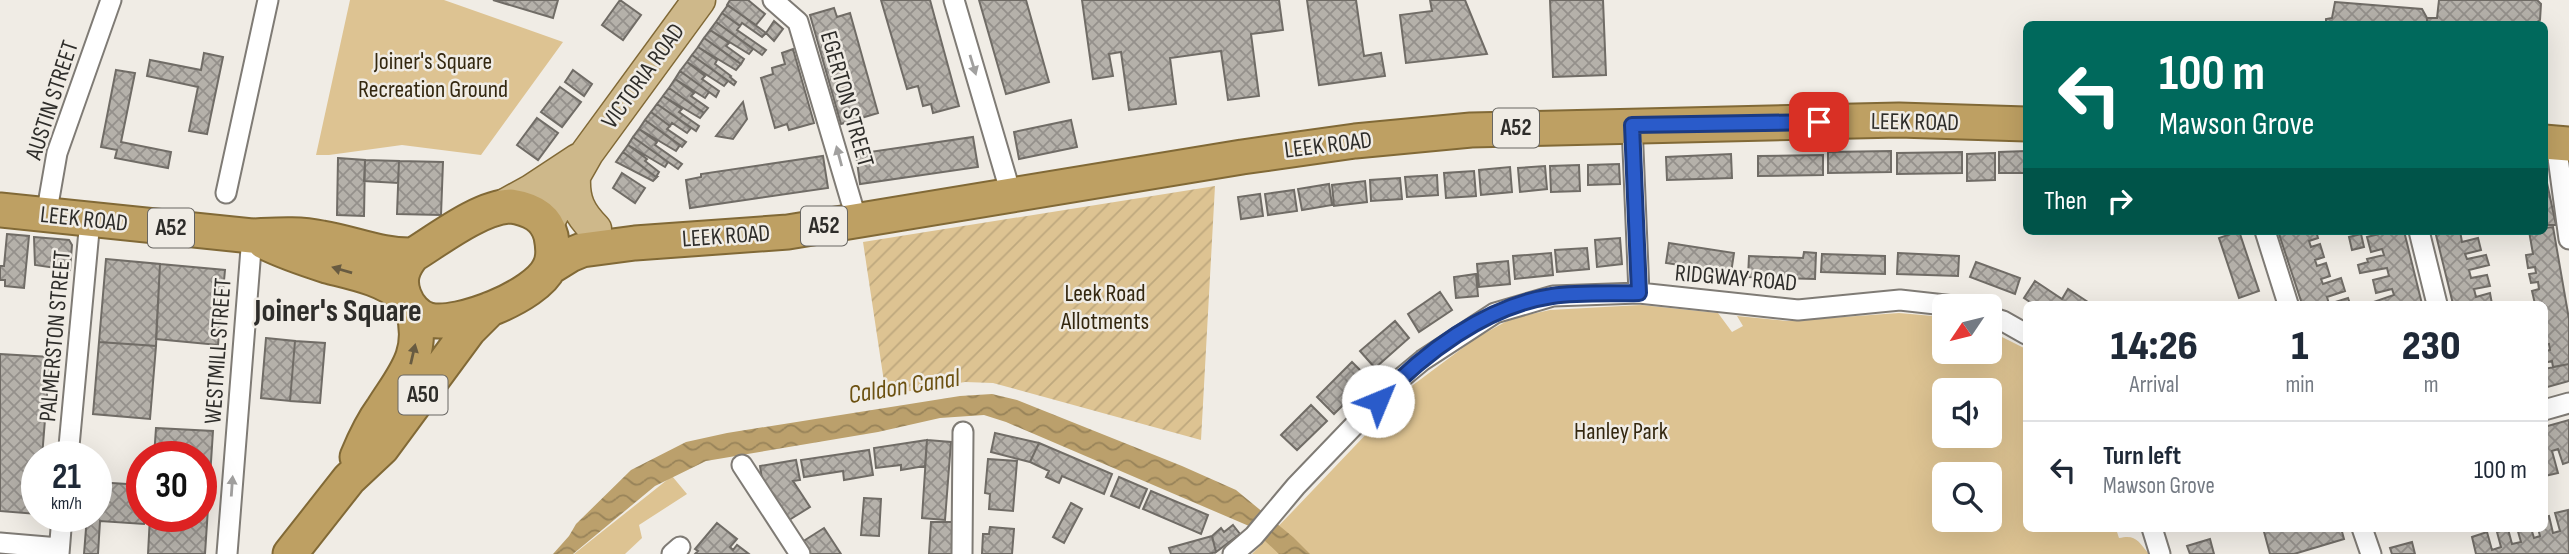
<!DOCTYPE html>
<html lang="en">
<head>
<meta charset="utf-8">
<style>
	:root { --surface:#fff; --page:#f2f2f3; --text:#1f2937; --muted:#747a83; --line:#e0e1e3 }
	body { margin:0; font-family:"Sofia Sans Condensed",sans-serif; background:var(--page); color:var(--text); height:100vh; display:flex; flex-direction:column; font-size:26px; white-space:nowrap }
	* { box-sizing:border-box; margin:0 }
	p { font-size:23px; color:var(--muted) }
	.icon { flex:none; width:38px; height:38px; fill:none; stroke:currentColor; stroke-width:2; stroke-linecap:round; stroke-linejoin:round }
	.map { position:relative; flex:1; overflow:hidden }
	.drawer { position:absolute; left:2023px; top:301px; width:525px; height:231px; display:flex; flex-direction:column; background:var(--surface); border-radius:10px; box-shadow:0 7px 28px #0002 }
	.drawer>* { flex:none }
	.guide { position:absolute; left:2023px; top:21px; width:525px; height:214px; border-radius:10px; box-shadow:0 7px 28px #0002; background:#00695c; color:#fff; overflow:hidden }
	.needle { width:46px; rotate:235deg }
	.controls { position:absolute; left:1932px; top:294px; display:grid; gap:14px }
	.controls a { display:grid; place-items:center; width:70px; height:70px; border-radius:10px; background:var(--surface); box-shadow:0 7px 28px #0002; font-size:35px }
	.speed { position:absolute; left:21px; top:441px; display:flex; gap:14px; font-size:35px; font-weight:700; text-align:center }
	.speed>* { display:grid; place-content:center; width:91px; height:91px; border-radius:50%; background:var(--surface); box-shadow:0 7px 28px #0002; line-height:1 }
	.speed small { font-size:18px; font-weight:400 }
	.speed .limit { border:10px solid #d22; background:#fff; color:#111 }
	.pin { position:absolute; display:grid; place-items:center; width:60px; height:60px; color:#fff; margin:-30px; border-radius:14px; box-shadow:0 4px 10px #0006 }
	.me { position:absolute; width:77px; margin:-38px; rotate:45deg; stroke-linejoin:round; filter:drop-shadow(0 0 5px #0008) }
	.turn { display:flex; align-items:center; gap:24px; height:147px; padding:0 21px; font-size:32px }
	.turn .icon { width:91px; height:91px; stroke-width:2.5 }
	.turn b { display:block; font-size:49px; line-height:60px }
	.then { display:flex; align-items:center; height:66px; padding:0 21px; background:#0003; gap:14px; font-size:26px }
	.eta { display:flex; justify-content:space-evenly; align-items:center; height:119px; text-align:center }
	.eta b { font-size:42px; font-weight:800; line-height:49px }
	ul { padding:0; list-style:none }
	li { display:flex; align-items:center; gap:21px; height:98px; padding:0 21px; border-top:2px solid var(--line) }
	li div { flex:1 }
	li b { display:block; font-size:26px }
	li em { font-style:normal }
	.map>svg:first-child { display:block }
	.park { fill:#ddc392; fill-rule:evenodd }
	.garden { fill:url(#garden-furrows) }
	.water { fill:url(#water-waves) }
	.building { fill:url(#building-cross-hatch); stroke:#706c66; stroke-width:2 }
	.lines { fill:none; stroke-linecap:round; stroke-linejoin:round }
	.minor-casing { stroke:#7f7b75; stroke-width:23 }
	.primary-casing { stroke:#816936; stroke-width:35 }
	.trunk-casing { stroke:#816936; stroke-width:37 }
	.minor { stroke:#fff; stroke-width:19 }
	.primary { stroke:#ceb88a; stroke-width:32 }
	.trunk { stroke:#bea063; stroke-width:33 }
	.oneway { fill:#a1a09f }
	.oneway2 { fill:#685b41 }
	.route-casing { stroke:#1b3b83; stroke-width:18 }
	.route { stroke:#2a5bca; stroke-width:12 }
	.labels { text-anchor:middle; dominant-baseline:central; stroke-width:5; stroke-linejoin:round; paint-order:stroke }
	.shield { fill:#f0ece5; stroke:#686662; stroke-width:2 }
	.shield-label { font-size:23px; font-weight:bold; fill:#2e2d2a }
	.park-label { font-size:24px; fill:#33270f; stroke:#f0ece5 }
	.street-label { font-size:24px; fill:#2e2d2a; stroke:#f0ece5 }
	.water-label { font-size:26px; font-style:italic; fill:#6c5111; stroke:#f0ece5 }
	.district-label { font-size:32px; font-weight:bold; fill:#2e2d2a; stroke:#f0ece5 }
</style>
</head>
<body>
<div class="map">
<svg width="2569" height="554" viewBox="0 0 2569 554">
	<defs>
		<pattern id="garden-furrows" width="10" height="10" patternUnits="userSpaceOnUse" patternTransform="scale(1.75)"><rect width="10" height="10" fill="#ddc392"/><path d="M-1 1l2-2M0 10L10 0M9 11l2-2" fill="none" stroke="#bea87e"/></pattern>
		<pattern id="water-waves" width="16" height="10" patternUnits="userSpaceOnUse" patternTransform="scale(1.75)"><rect width="16" height="10" fill="#bba06c"/><path d="M0 5q4-4 8 0t8 0" fill="none" stroke="#988359"/></pattern>
		<pattern id="building-cross-hatch" width="8" height="8" patternUnits="userSpaceOnUse" patternTransform="scale(1.75)"><rect width="8" height="8" fill="#b5b1aa"/><path d="M0 0l8 8M0 8l8-8" fill="none" stroke="#94908b"/></pattern>
	</defs>
	<rect width="100%" height="100%" fill="#f0ece5"/>
	<path class="park" d="M350,0H444L563,42L481,155L402,145L329,155H316Z
		M1641,305L1718,313L1732,332L1743,326L1737,316L1787,321L1899,313L1944,317V352H1990V331L2026,349V528L2116,529L2119,538C2136,534 2138,541 2149,554H1252L1413,385L1476,338L1507,321L1527,315L1550,310ZM1944,390H1990V436H1944ZM1944,474H1990V520H1944Z
		M672,476L687,494L639,525L642,538L625,554H574Z"/>
	<path class="garden" d="M1215,186L1201,440L993,383L965,382L886,395L863,242Z"/>
	<path class="water" d="M992,394L1017,400L1182,466L1236,490L1293,537L1310,554H1279L1249,526L1006,422L984,415L940,418L878,432L706,461L655,486L573,554H553L569,536L576,524L631,470L686,442L727,433L960,396Z"/>
	<path class="building" d="M493,0H558L553,18Z
		M620,0L641,15L623,40L602,25Z
		M730,0H748L765,14L756,25L727,5Z
		M881,0H930L959,106L933,113L931,104L923,106L918,86L907,89Z
		M979,0H1026L1049,82L1006,94Z
		M1082,0H1279L1283,30L1251,34L1259,96L1228,100L1221,51L1170,58L1176,104L1129,110L1121,52L1109,54L1113,76L1093,79Z
		M1307,0H1356L1364,56L1381,53L1385,76L1319,85Z
		M1430,0H1465L1487,54L1406,63L1400,15L1432,11Z
		M1550,0H1603L1606,75L1553,77Z
		M2439,0H2537L2541,4L2540,20L2534,24H2427V18H2437Z
		M2335,2L2422,9L2427,18V24H2326V19L2332,18Z
		M728,5L766,33L762,37L742,23L740,26L722,13Z
		M834,8L837,17L850,13L878,113L841,124L810,15Z
		M722,13L740,26L737,30L766,50L762,55L716,22Z
		M774,21L783,29L774,41L766,33Z
		M716,22L753,49L749,54L710,30Z
		M710,30L729,43L726,46L744,59L741,64L704,38Z
		M704,38L741,64L736,70L698,47Z
		M698,47L717,60L715,64L731,76L730,77L736,82L734,85L692,55Z
		M793,49L814,123L789,130L787,124L775,128L761,78L773,74L772,68L785,64L782,53Z
		M204,53L223,57L207,134L189,131L198,87L147,76L150,60L201,70Z
		M692,55L728,81L724,86L687,62Z
		M687,62L705,76L702,79L719,91L716,97L680,71Z
		M116,70L135,73L121,142L171,152L168,168L115,158L117,150L101,147Z
		M573,70L592,84L584,96L565,82Z
		M680,71L709,92L705,98L675,79Z
		M675,79L694,93L691,96L708,108L704,113L669,88Z
		M560,87L581,102L562,127L541,112Z
		M669,88L704,113L700,118L663,96Z
		M663,96L682,109L679,112L699,126L696,131L657,104Z
		M743,102L747,119L733,139L716,136Z
		M657,104L691,128L687,133L672,123L670,126L651,112Z
		M651,112L670,126L667,129L686,142L682,147L645,120Z
		M537,118L558,133L538,160L517,145Z
		M645,120L680,145L676,151L639,129Z
		M1071,120L1077,147L1019,159L1014,132Z
		M639,129L657,142L655,145L682,164L678,169L633,137Z
		M633,137L668,162L665,167L628,145Z
		M973,137L978,167L860,184L856,154Z
		M628,145L647,159L645,161L659,172L656,177L623,152Z
		M1891,151V172L1828,173V152Z
		M2026,151V173H1999V152Z
		M623,152L656,177H657L653,181L616,162Z
		M1962,152V173L1897,174V153Z
		M1995,153V180L1967,181V154Z
		M1731,154L1732,178L1667,180L1666,157Z
		M1823,155V175L1758,176V156Z
		M823,156L828,188L690,208L686,180L701,177V174Z
		M338,158L365,160L364,216L337,215Z
		M365,160L399,161L398,183L364,181Z
		M399,161L443,162L441,215L397,214Z
		M1619,164L1620,184L1588,185V165Z
		M1579,165L1580,191L1551,192L1550,166Z
		M1545,166L1547,189L1520,192L1518,168Z
		M1510,167L1512,192L1481,195L1479,170Z
		M2544,169L2556,225H2544Z
		M1474,171L1476,196L1446,198L1444,173Z
		M622,173L645,188L635,203L613,188Z
		M1437,175L1438,195L1407,197L1405,177Z
		M1400,178L1402,199L1371,201L1370,180Z
		M1365,181L1367,202L1334,206L1332,185Z
		M1329,184L1332,205L1302,210L1298,189Z
		M1294,190L1297,211L1268,215L1265,194Z
		M1260,194L1263,216L1241,219L1238,197Z
		M2553,227L2569,319V364L2553,367L2552,361L2544,363V351L2550,350L2549,344L2544,345V330H2546L2544,304H2535L2532,291L2539,289L2538,282L2531,283L2529,274L2536,273L2535,267L2528,268L2526,255L2533,254L2529,231H2544V228Z
		M2239,231L2259,291L2239,298L2219,238Z
		M2278,231H2316L2318,238L2309,241L2311,247L2320,244L2324,257L2315,260L2317,266L2326,263L2330,276L2321,279L2323,284L2341,278L2345,291L2327,297L2329,304L2348,298L2350,304H2302Z
		M2378,231H2404L2422,304H2368L2394,295L2392,289L2376,293L2373,280L2389,276L2387,268L2360,273L2358,265L2368,262L2367,259L2384,255L2382,249L2371,252L2367,237L2379,234Z
		M2435,231H2460L2462,242L2478,238L2481,250L2465,254L2467,259L2486,255L2489,265L2469,270L2471,278L2487,275L2490,286L2474,289L2476,297L2490,293L2492,304H2453Z
		M7,234L29,236L24,288L5,286V280H0V266H4Z
		M2361,234L2364,247L2352,250L2349,237Z
		M34,237L69,240L72,245L70,270L35,265Z
		M1620,238L1622,264L1597,267L1595,240Z
		M1669,243L1734,253L1731,273L1666,263Z
		M1587,248L1589,269L1557,272L1555,250Z
		M1804,252L1816,253L1815,279L1748,277L1749,256L1803,258Z
		M1551,253L1553,275L1515,279L1513,256Z
		M1898,253L1959,256L1958,276L1897,274Z
		M1822,254L1885,256V274L1821,272Z
		M106,259L160,264L156,346L99,342Z
		M1508,261L1510,284L1479,287L1477,264Z
		M1976,262L2020,278L2015,294L1970,277Z
		M160,264L225,270L218,345L156,339Z
		M1476,274L1478,296L1456,298L1454,277Z
		M2035,281L2062,299L2068,289L2088,302L2087,304H2033L2024,298Z
		M1440,292L1452,310L1419,332L1408,314Z
		M1395,321L1409,338L1375,368L1360,351Z
		M266,338L295,341L290,401L261,398Z
		M295,341L325,343L320,403L290,401Z
		M99,342L156,346L150,419L93,414Z
		M0,354L50,357L42,457H37V514L0,511Z
		M1352,362L1369,379L1334,414L1317,397Z
		M2569,364V381L2544,388V369Z
		M1311,405L1327,421L1297,450L1281,435Z
		M2569,420V462L2563,464L2558,449L2552,451L2558,473L2545,476L2544,427Z
		M156,428L213,431L205,554H148L150,516H201V457H154Z
		M995,433L1039,443L1030,462L991,452Z
		M927,440L925,466L901,470V465L876,468L874,448Z
		M927,440L951,442L945,520L922,518Z
		M1039,443L1112,474L1104,494L1062,476L1059,483L1046,477L1049,471L1030,462Z
		M869,450L873,475L844,480L843,471L804,477L801,460Z
		M988,459L1017,461L1013,511L989,509L990,494L985,493Z
		M796,460L800,480L793,481L810,507L786,522L763,486L760,466Z
		M1119,477L1147,489L1139,508L1111,496Z
		M96,482L142,485V516H145L144,524L100,521L98,554H84L87,516H96Z
		M1151,491L1208,515L1201,534L1143,509Z
		M864,498L881,499L879,536L861,535Z
		M1071,503L1082,509L1064,543L1053,537Z
		M2568,510L2569,554H2476L2472,537L2487,532L2492,550L2501,547L2497,532L2508,529L2512,544L2521,542L2517,528H2531L2534,538L2540,536L2538,528H2544V517L2549,516L2553,533L2560,531L2555,513Z
		M931,522H956V554H929Z
		M717,523L737,539L730,547L733,550L737,545L749,554H695L698,551L695,549Z
		M1233,525L1240,534L1216,552L1212,536L1221,528L1224,532Z
		M990,527L1014,529L1012,554H982L983,534H989Z
		M824,528L841,554H810L802,542Z
		M2263,528H2341L2344,539L2294,554H2270Z
		M1212,536L1216,552L1209,554H1171L1169,548Z
		M2210,539L2214,554H2190L2187,546Z
		M2412,542L2415,554H2392L2390,548Z"/>
	<g class="lines">
		<g class="minor-casing">
			<path id="minor" d="M773,0L798,22L857,221
				M954,0L1011,194
				M1632,125L1639,293
				M2556,143L2569,239
				M226,193L268,0
				M46,216L57,153L111,0
				M2265,231L2288,304
				M2419,231L2437,304
				M1990,317L2003,321L2026,334
				M2544,410L2569,403
				M68,457L90,220
				M742,465L800,554
				M2152,528L2160,554
				M2362,528L2371,554
				M0,543L59,548
				M59,554L62,516
				M227,554L252,236
				M672,554L680,547
				M962,554L963,432
				M1233,554L1254,536L1296,486L1394,384L1423,360L1495,313L1553,296L1639,293L1798,310L1900,300L1954,306"/>
		</g>
		<g class="primary-casing">
			<path id="primary" d="M574,178C573,200 579,213 595,229
				M502,207L531,191L578,160
				M546,225L587,153L699,0"/>
		</g>
		<g class="trunk-casing">
			<path id="trunk" d="M2544,142L2569,144
				M511,206C530,209 546,216 551,236C553,246 554,259 549,268C536,296 458,327 429,320C417,317 408,306 404,295C398,279 403,267 413,255C439,239 480,207 511,206Z
				M0,210L252,236C276,235 298,233 322,238C353,243 381,256 413,255
				M264,242C284,252 305,259 327,266C354,273 382,278 404,296
				M549,268L570,255L582,250L635,243L788,232L1242,157L1355,141L1471,130L1899,120L2026,124
				M357,457C364,440 372,423 383,408C404,375 425,353 413,311
				M290,554L349,479L382,448L469,330L490,309"/>
		</g>
		<use href="#minor" class="minor"/>
		<use href="#primary" class="primary"/>
		<use href="#trunk" class="trunk"/>
	</g>
	<defs><path id="oneway-solid" d="M-6-.8H1V-3.2L6.5 0L1 3.2V.8H-6Z" transform="scale(1.75)"/></defs>
	<g class="oneway">
		<use href="#oneway-solid" transform="translate(973 65) rotate(73)"/>
		<use href="#oneway-solid" transform="translate(839 156) rotate(-105)"/>
		<use href="#oneway-solid" transform="translate(232 486) rotate(-86)"/>
	</g>
	<g class="oneway2">
		<use href="#oneway-solid" transform="translate(342 270) rotate(-164)"/>
		<use href="#oneway-solid" transform="translate(413 354) rotate(-77)"/>
	</g>
	<g class="lines">
		<g class="route-casing">
			<path id="route" d="M1378,401C1423,354 1485,306 1552,296C1580,292 1611,294 1639,293L1632,125L1819,122"/>
		</g>
		<use href="#route" class="route"/>
	</g>
	<g class="labels">
		<g class="shield">
			<rect x="1493" y="108.5" width="46" height="39" rx="5"/>
			<rect x="801" y="206.5" width="46" height="39" rx="5"/>
			<rect x="148" y="208.5" width="46" height="39" rx="5"/>
			<rect x="398.5" y="375.5" width="49" height="39" rx="5"/>
		</g>
		<g class="shield-label">
			<text x="1516" y="128">A52</text>
			<text x="824" y="226">A52</text>
			<text x="171" y="228">A52</text>
			<text x="423" y="395">A50</text>
		</g>
		<g class="park-label">
			<text x="433" y="61">Joiner's Square<tspan x="433" dy="28">Recreation Ground</tspan></text>
			<text x="1105" y="293">Leek Road<tspan x="1105" dy="28">Allotments</tspan></text>
			<text x="1621" y="431">Hanley Park</text>
		</g>
		<g class="street-label">
			<text transform="translate(643 76) rotate(-54)">VICTORIA ROAD</text>
			<text transform="translate(847 99) rotate(74)">EGERTON STREET</text>
			<text transform="translate(52 100) rotate(-72)">AUSTIN STREET</text>
			<text transform="translate(1915 122) rotate(1)">LEEK ROAD</text>
			<text transform="translate(1328 145) rotate(-7)">LEEK ROAD</text>
			<text transform="translate(84 219) rotate(6)">LEEK ROAD</text>
			<text transform="translate(726 236) rotate(-4)">LEEK ROAD</text>
			<text transform="translate(1736 278) rotate(5)">RIDGWAY ROAD</text>
			<text transform="translate(55 336) rotate(-85)">PALMERSTON STREET</text>
			<text transform="translate(218 351) rotate(-86)">WESTMILL STREET</text>
		</g>
		<g class="water-label">
			<text transform="translate(904 387) rotate(-9)">Caldon Canal</text>
		</g>
		<g class="district-label">
			<text x="338" y="311">Joiner's Square</text>
		</g>
	</g>
</svg>
<div class="controls">
<a><svg class="needle" viewBox="-14 -14 28 28"><path d="M0-13l5 13h-10z" fill="#e53935"/><path d="M0 13l5-13h-10z" fill="#747a83"/></svg></a>
<a><svg class="icon" aria-label="sound" viewBox="0 0 24 24"><path d="M4 9h4l5-4v14l-5-4H4zM17 9q2 3 0 6"/></svg></a>
<a><svg class="icon" aria-label="search" viewBox="0 0 24 24"><circle cx="10" cy="10" r="6"/><path d="M15 15l6 6"/></svg></a>
</div>
<div class="speed"><div>21<small>km/h</small></div><div class="limit">30</div></div>
<div class="pin" style="left:1819px;top:122px;background:#d93025"><svg class="icon" aria-label="arrive" viewBox="0 0 24 24"><path d="M6 21V4h12l-3 4 3 4H6"/></svg></div>
<svg class="me" style="left:1378px;top:401px" viewBox="-20 -20 40 40"><circle r="19" fill="#fff"/><path d="M0-13L10 11 0 6-10 11z" fill="#2a5bca"/></svg>
<div class="guide">
<div class="turn"><svg class="icon" aria-label="left" viewBox="0 0 24 24"><path d="M17 20v-9H6M10 6l-5 5 5 5"/></svg><div><b>100 m</b>Mawson Grove</div></div>
<div class="then">Then<svg class="icon" aria-label="right" viewBox="0 0 24 24"><path d="M7 20v-9h11M14 6l5 5-5 5"/></svg></div>
</div>
<section class="drawer">
<div class="eta">
<div><b>14:26</b><p>Arrival</p></div>
<div><b>1</b><p>min</p></div>
<div><b>230</b><p>m</p></div>
</div>
<ul>
<li><svg class="icon" aria-label="left" viewBox="0 0 24 24"><path d="M17 20v-9H6M10 6l-5 5 5 5"/></svg><div><b>Turn left</b><p>Mawson Grove</p></div><em>100 m</em></li>
</ul>
</section>
</div>
</body>
</html>
